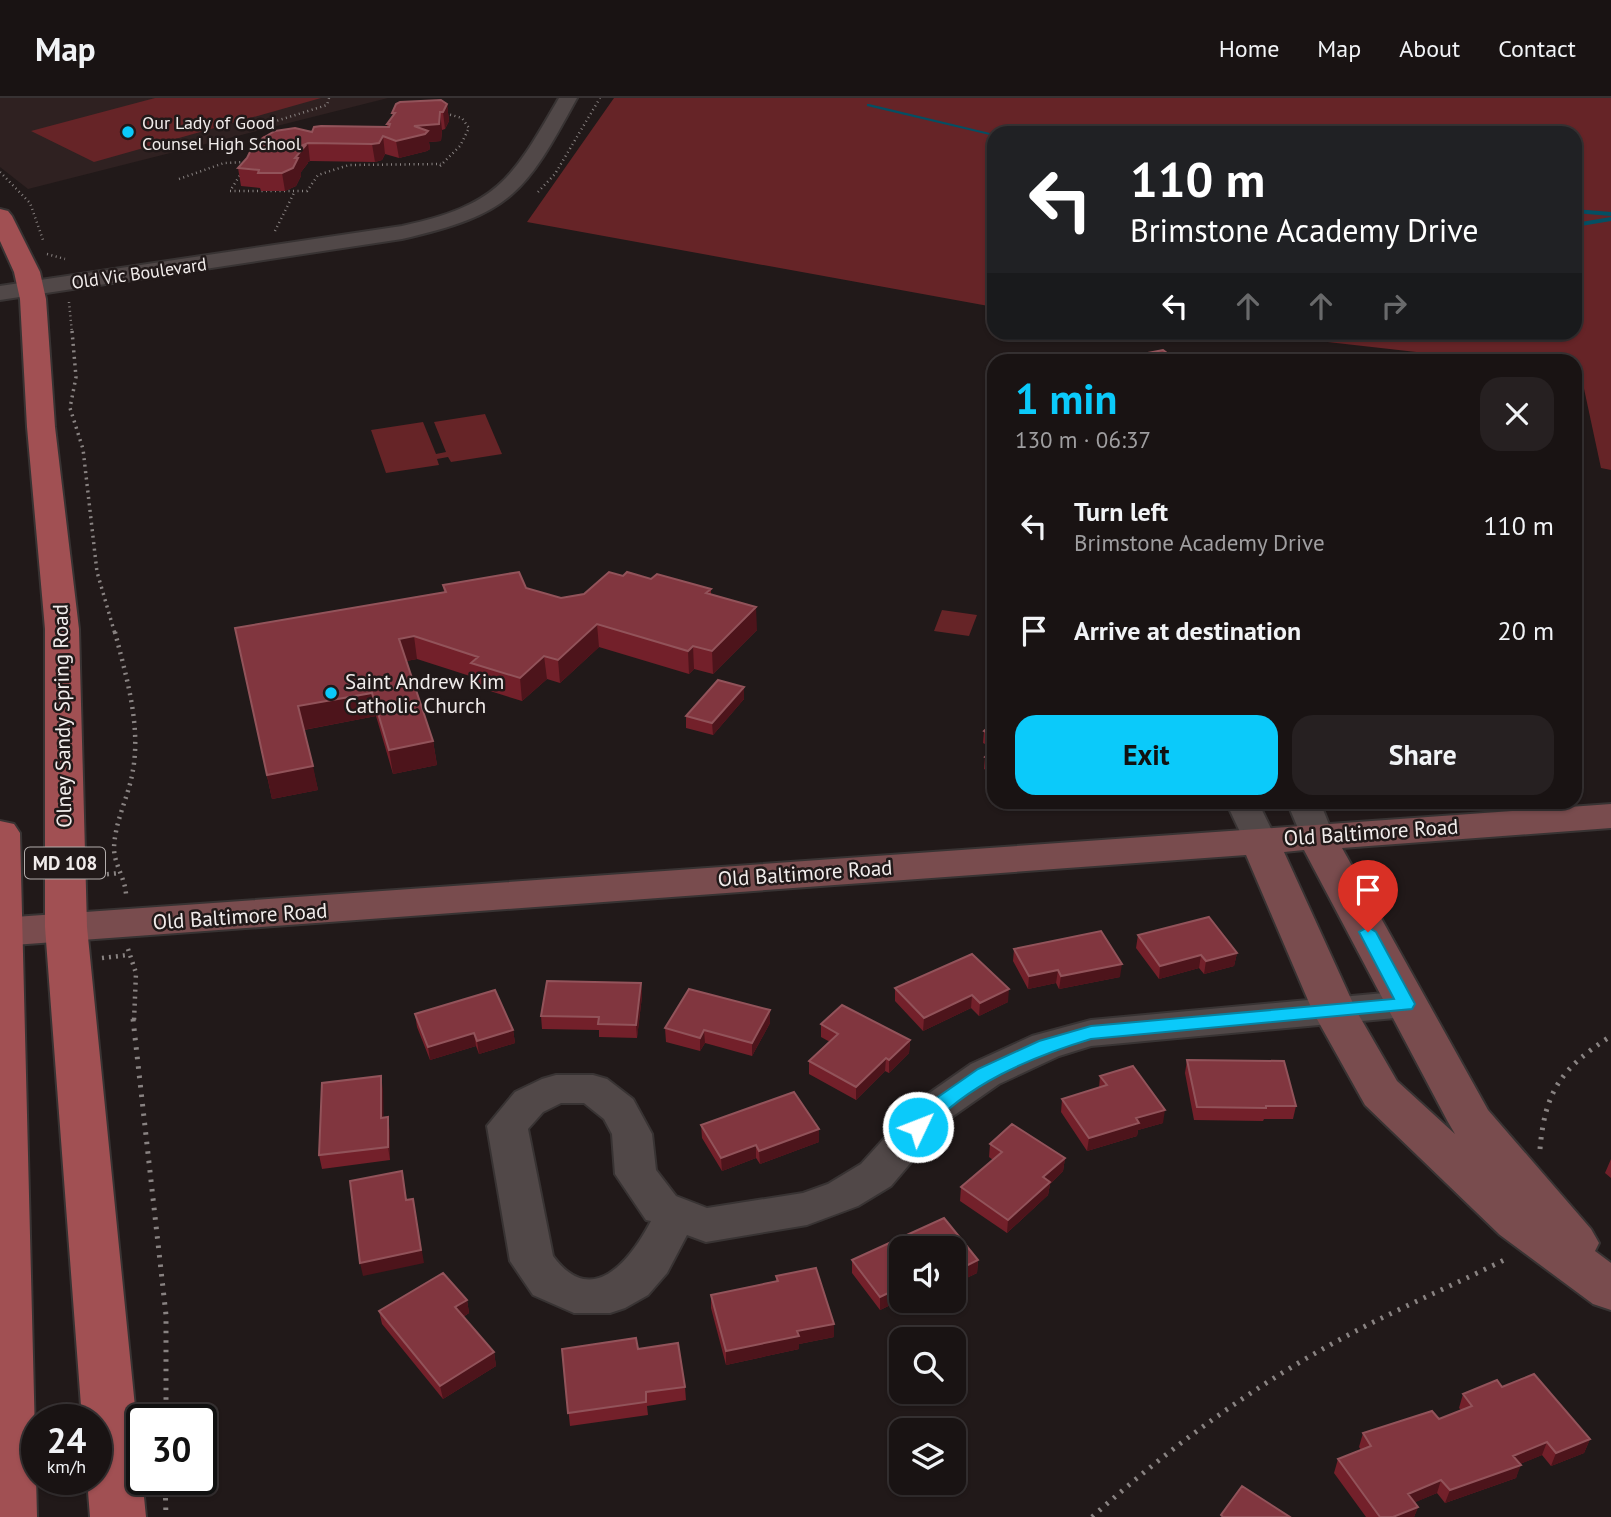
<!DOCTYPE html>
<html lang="en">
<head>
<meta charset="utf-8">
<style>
	:root { --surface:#191313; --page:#262021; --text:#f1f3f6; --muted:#9f9ea0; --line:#373233; --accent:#0bcafa }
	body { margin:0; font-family:"PT Sans",sans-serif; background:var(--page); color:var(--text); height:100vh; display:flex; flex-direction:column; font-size:26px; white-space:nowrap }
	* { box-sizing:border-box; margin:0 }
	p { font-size:23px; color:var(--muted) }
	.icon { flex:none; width:38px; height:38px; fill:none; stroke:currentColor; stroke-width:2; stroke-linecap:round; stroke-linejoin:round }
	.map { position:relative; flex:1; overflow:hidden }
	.drawer { position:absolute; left:987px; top:256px; width:595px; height:455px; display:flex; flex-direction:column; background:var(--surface); border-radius:21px; box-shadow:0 2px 5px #0004,0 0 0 2px var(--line) }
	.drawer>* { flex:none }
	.hud { position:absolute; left:987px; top:28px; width:595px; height:214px; border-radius:21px; box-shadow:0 2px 5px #0004,0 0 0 2px var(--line); background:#202124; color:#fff; overflow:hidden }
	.tools { position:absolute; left:889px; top:1138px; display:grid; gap:14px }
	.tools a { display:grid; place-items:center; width:77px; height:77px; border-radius:14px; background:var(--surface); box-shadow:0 2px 5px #0004,0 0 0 2px var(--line); font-size:35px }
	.speed { position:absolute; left:21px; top:1306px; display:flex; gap:14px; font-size:35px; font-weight:700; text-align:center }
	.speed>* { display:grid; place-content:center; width:91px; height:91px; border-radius:50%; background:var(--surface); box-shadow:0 2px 5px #0004,0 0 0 2px var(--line); line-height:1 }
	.speed small { font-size:18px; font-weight:400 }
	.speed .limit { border:4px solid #111; border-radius:10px; background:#fff; color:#111 }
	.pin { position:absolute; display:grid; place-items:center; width:60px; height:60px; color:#fff; margin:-72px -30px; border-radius:50% 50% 50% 0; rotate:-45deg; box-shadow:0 0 7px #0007 }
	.pin .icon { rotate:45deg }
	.me { position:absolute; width:77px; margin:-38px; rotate:47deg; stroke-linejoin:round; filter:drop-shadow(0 0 5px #0008) }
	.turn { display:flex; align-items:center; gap:24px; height:147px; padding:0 28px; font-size:32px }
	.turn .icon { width:91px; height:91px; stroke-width:2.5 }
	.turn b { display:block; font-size:49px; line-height:60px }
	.lanes { display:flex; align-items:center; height:66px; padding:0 28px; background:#0003; justify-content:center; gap:35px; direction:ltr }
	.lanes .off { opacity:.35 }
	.round { display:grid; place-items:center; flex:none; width:74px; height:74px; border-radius:21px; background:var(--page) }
	.summary { display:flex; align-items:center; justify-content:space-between; height:119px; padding:0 28px }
	h1 { font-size:42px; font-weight:700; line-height:52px; color:var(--accent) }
	.action { display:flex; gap:14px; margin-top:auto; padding:14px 28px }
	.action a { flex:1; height:80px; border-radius:21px; background:var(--accent); color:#111; font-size:28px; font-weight:700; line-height:80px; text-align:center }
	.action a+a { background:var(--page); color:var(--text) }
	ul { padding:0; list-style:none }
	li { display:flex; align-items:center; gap:21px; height:105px; padding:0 28px }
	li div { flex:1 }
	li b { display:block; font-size:26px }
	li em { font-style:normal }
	header { display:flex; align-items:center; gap:42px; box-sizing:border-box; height:98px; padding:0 35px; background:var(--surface); border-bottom:2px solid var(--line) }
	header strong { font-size:33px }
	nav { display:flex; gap:38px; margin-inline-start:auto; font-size:24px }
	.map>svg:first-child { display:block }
	.built { fill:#2f2121 }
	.green { fill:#662427 }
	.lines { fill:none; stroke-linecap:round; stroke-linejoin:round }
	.stream { fill:#044f63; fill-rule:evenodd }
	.street-casing { stroke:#383333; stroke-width:4 }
	.secondary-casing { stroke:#383333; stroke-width:4 }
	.primary-casing { stroke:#383333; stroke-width:4 }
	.path-far3 { stroke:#898382; stroke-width:2.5; stroke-dasharray:1 3.5; stroke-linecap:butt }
	.path-far2 { stroke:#898382; stroke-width:3.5; stroke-dasharray:2 4.5; stroke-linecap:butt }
	.path-far1 { stroke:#898382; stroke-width:4.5; stroke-dasharray:2 5; stroke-linecap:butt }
	.path { stroke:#898382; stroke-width:5; stroke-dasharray:2.5 7; stroke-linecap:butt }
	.street { fill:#514848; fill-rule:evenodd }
	.secondary { fill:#794c4e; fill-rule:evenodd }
	.primary { fill:#a15053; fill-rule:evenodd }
	.wall { fill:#73202a }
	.shaded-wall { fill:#4d141b }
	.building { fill:#81363f; stroke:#92535a; stroke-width:2 }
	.route { fill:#0bcafa; stroke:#0783a2; stroke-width:2 }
	.poi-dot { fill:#0bcafa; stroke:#211919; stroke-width:2.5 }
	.labels { text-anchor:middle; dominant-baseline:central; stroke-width:5; stroke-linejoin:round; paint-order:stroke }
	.far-poi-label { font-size:18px; fill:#f1eceb; stroke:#211919; text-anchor:start }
	.far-street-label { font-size:18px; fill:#f1eceb; stroke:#211919 }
	.shield { fill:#211919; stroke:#b3adac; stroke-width:2 }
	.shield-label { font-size:19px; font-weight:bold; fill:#f1eceb }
	.poi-label { font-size:21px; fill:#f1eceb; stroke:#211919; text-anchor:start }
	.street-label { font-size:21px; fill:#f1eceb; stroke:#211919 }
</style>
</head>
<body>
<header>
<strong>Map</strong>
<nav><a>Home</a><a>Map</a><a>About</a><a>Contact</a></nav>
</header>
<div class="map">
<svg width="1611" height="1419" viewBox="0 0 1611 1419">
	<rect width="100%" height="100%" fill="#211919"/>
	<path class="built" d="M0,0H388L28,91L0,69Z"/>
	<path class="green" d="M155,0H321L94,64L31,33Z
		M614,0H1611V372L1601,370L1580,272L1575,271V262H1487L1247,235L1575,234V35H994V209L527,124Z
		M485,316L502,356L451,364L448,359L437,361L439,367L386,375L371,332L423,324L436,356L446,354L434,324Z
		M942,512L977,517L969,538L934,533Z"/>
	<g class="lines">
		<path class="stream" d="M869,6L994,36V38L867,8V6Z
			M1575,111L1611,114V118L1575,115Z
			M1611,119V123L1575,129V125Z"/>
		<g class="street-casing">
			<path id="street" d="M559,0H577C525,95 512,116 402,141L0,202V188L402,128C499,107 512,81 559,0Z
				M1226,704H1258L1276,741L1271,749L1259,752L1247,749Z
				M1287,704H1320L1334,739L1329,747L1317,750L1305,747Z
				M1406,893L1419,897L1425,906L1419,915L1406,919L1091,948L1059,958L999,986L946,1023L891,1088L858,1108L807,1127L706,1144L687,1137L667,1175L648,1197L625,1210L610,1215H574L533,1197L510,1163L487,1028L515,994L542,981L556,977H593L607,981L633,1001L652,1036L656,1072L676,1098L707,1110L803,1095L828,1086L861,1066L918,1003L971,966L1032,938L1091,922ZM561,1005H584L604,1021L612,1036L615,1076L646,1122L651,1123C630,1163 592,1211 553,1158L528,1031L543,1014Z"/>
		</g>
		<g class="secondary-casing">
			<path id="secondary" d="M1611,706V730L1342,750L1488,1012L1591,1131L1599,1145L1595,1153L1611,1165V1212L1593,1206L1500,1137L1365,1007L1313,914L1246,757L0,848V820ZM1304,752L1448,1024L1455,1036L1397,983L1357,914L1284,754Z"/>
		</g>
		<g class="primary-casing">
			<path id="primary" d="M0,111L8,113L12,118L40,174L46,201L55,329L79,531L87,829L146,1419H90L87,1381H96V1321H82L45,829V531L27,329L20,201L14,174L0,143Z
				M0,723L14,726L20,735L37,1419H0Z"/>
		</g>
		<path class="path-far3" d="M273,24L327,7L329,0
			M440,68L460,48L469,30L462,20L444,15
			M0,74L30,105L44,145
			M242,74L230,93H307L318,77L349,67L441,66
			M179,81L224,65L246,64
			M538,94L555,76L600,0
			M275,133L295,93
			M47,156L65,161
			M69,204L72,235"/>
		<path class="path-far2" d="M72,233L76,279L70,310L83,351L97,474L115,536"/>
		<path class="path-far1" d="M115,534C126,578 141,626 133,672C129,698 115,722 114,750C114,766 125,780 126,796
			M100,777L120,775
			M128,851L136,875L134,923
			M102,860L128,857"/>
		<path class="path" d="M133,921L166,1217V1321
			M1540,1051C1545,992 1562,970 1611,938
			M165,1381L166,1419
			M1092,1419C1168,1351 1250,1290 1339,1242C1394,1212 1452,1188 1508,1160"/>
		<use href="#street" class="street"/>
		<use href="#secondary" class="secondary"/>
		<use href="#primary" class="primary"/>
	</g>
	<path class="wall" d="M447,6L449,23L445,31L442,32L441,43L429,44L430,51L427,53L399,60L385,56L382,62L375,64L310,63L308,64V65L301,74V78L296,88L285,93H261L260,90L241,88L238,70L262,47L261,42L263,38L312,34L387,29V26L393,18L392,15Z
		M623,478L651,481L711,491V496L757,532L713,576L694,571L689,576L599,549L560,585L547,581L522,603L474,588L473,579L417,561L406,563L433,643L437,667L393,676L376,618L304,632L318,692L272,701L235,530L444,494L443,487L526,490L561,500L584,496Z
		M744,589V601L713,637L686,630V618Z
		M994,624V676L984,671L985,659L989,655V648L983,645L984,633Z
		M1138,837L1237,855L1234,868L1204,876L1199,870L1159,881L1136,850Z
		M1014,851L1120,879L1059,891L1056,885L1028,891L1013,863Z
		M972,856L1008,904L979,918L971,910L923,933L895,903V890Z
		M641,885L642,898L637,940L599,939V932L542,931L541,918Z
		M770,912V925L752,958L705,945L700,953L666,944L665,930Z
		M415,916L513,932L515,945L479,956L476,948L430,962L417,929Z
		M821,926L910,942L909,955L889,975L885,973L856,1002L809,976V963L830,944L821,939Z
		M1187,962L1296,1008L1293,1021H1264L1263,1023L1194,1022L1185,975Z
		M1100,978L1163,1025L1138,1032L1137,1038L1087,1053L1061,1014L1062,1001L1099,990Z
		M383,991V1020L390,1033V1062L322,1071L319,1057Z
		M701,1027L819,1031V1044L760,1066L756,1060L722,1073L702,1040Z
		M990,1046L1065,1060L1063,1073L1050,1086L1048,1097L1007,1135L960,1103L961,1089L993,1062L989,1059Z
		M1611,1061V1080L1605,1075Z
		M944,1120L978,1162L977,1175L954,1186V1150H901V1202L880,1212L852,1175V1162Z
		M776,1178L834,1239L799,1246V1251L726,1267L711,1210V1197L776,1183Z
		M467,1202L469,1215L463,1219L494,1254L496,1268L443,1301L382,1226L379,1213Z
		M562,1251H638L685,1289L686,1302L647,1308L648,1317L570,1328Z
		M1502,1289L1590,1341L1584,1355L1551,1368L1542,1357L1520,1366L1516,1380L1445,1405L1437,1395L1415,1404L1418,1409L1414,1419H1366L1334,1375L1338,1361L1361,1352L1359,1349L1363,1335L1439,1321L1461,1312L1459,1310L1463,1296Z"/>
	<path class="shaded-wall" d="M447,6L449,23L445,31L443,14Z
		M440,14L442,32L441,43L429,44L430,51L427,53L399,60L396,43L414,28Z
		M383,38L385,56L382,62L375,64L372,46Z
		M308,45L310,63L308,64V65L301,74V78L296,88L285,93L282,75L295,60L301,48Z
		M756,509L757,532L713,576L712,553Z
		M597,526L599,549L560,585L558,562Z
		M414,538L417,561L402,564L399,541Z
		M693,548L694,571L689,576L688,553Z
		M544,558L547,581L522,603L520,580Z
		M744,589V601L713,637L712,625Z
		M372,595L376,618L303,632L298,608Z
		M433,643L437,667L393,676L389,652Z
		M313,668L318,692L272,701L267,677Z
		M1237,855L1234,868L1204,876L1206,863Z
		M1201,857L1199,870L1159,881L1160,868Z
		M1122,866L1120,879L1059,891L1061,878Z
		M1058,872L1056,885L1028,891L1029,878Z
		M641,885L642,898L637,940L636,927Z
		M1009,891L1008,904L979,918L980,905Z
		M972,897L971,910L923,933L924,920Z
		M770,912V925L752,958V945Z
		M513,932L515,945L479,956L477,943Z
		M704,932L705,945L700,953V940Z
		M474,935L476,948L430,962L428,949Z
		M910,942L909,955L889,975V962Z
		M886,960L885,973L856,1002V989Z
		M381,978L383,991L384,1034L381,1020Z
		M1165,1012L1163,1025L1138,1032L1137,1038L1087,1053L1089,1040L1136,1020Z
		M388,1019L390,1033V1062L388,1049Z
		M819,1031V1044L760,1066L759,1053Z
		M756,1047V1060L722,1073L721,1060Z
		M1065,1060L1063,1073L1050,1086L1048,1097L1007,1135L1008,1122L1043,1079Z
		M413,1101L424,1165L363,1178L360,1165Z
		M978,1162L977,1175L954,1186V1174Z
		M901,1189V1202L880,1212V1199Z
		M467,1202L469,1215L457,1222L455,1209Z
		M834,1226V1239L799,1246V1251L726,1267V1253L797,1233Z
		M494,1254L496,1268L443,1301L440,1288Z
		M1590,1341L1584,1355L1551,1368L1556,1355Z
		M1547,1344L1542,1357L1508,1371L1513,1358Z
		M1521,1367L1516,1380L1445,1405L1450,1392Z
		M1441,1382L1437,1395L1404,1409L1408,1396Z
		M1418,1409L1414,1419H1393Z"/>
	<path class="building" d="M441,2L447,6L443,14H440L439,26L414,28L428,33L425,36L396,43L383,38L379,45L372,46L308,45L301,48H305L295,60H298L293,70L282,75H258L259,72L238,70L247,60L253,48L270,46L272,43L263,40L275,33L295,30L312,34L314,29L321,28L389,29L390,26H387L395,15H392L396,6L400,4Z
		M1163,252L1171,258L1179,257L1183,262H1119L1116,260L1124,257L1152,260L1148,255Z
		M519,474L526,490L561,500L584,496L609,474L623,478L627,474L651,481L657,476L711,491L706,495L756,509L712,553L693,548L688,553L597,526L558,562L544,558L520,580L471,565L478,559L414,538L399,541L433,643L389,652L372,595L298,608L313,668L267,677L235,530L446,494L443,487Z
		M718,582L744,589L712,625L686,618Z
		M994,624V638L984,633Z
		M994,651V663L985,659Z
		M1209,819L1237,855L1206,863L1201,857L1160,868L1138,837Z
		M1101,833L1122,866L1061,878L1058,872L1029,878L1014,851Z
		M972,856L1009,891L980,905L972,897L924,920L895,890Z
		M547,883L641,885L636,927L598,926L599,919L541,918Z
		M689,891L770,912L752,945L704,932L700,940L665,930Z
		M495,892L513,932L477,943L474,935L428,949L415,916Z
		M842,907L910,942L889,962L886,960L856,989L809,963L838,936L821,926Z
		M1187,962L1284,963L1296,1008H1266V1010L1197,1009Z
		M1133,968L1165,1012L1136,1020L1139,1025L1089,1040L1062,1001L1107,987L1100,978Z
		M381,978V1020L388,1019V1049L319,1057L322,985Z
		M794,994L819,1031L759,1053L756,1047L721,1060L701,1027Z
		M1012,1026L1065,1060L1043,1079L1050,1084L1008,1122L961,1089L1002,1054L990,1046Z
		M402,1073L406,1102L413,1101L421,1152L360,1165L350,1083Z
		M944,1120L978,1162L954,1174V1150H901V1189L880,1199L852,1162Z
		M816,1170L834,1226L797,1233L799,1238L726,1253L711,1197L778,1183L776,1178Z
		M443,1175L467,1202L455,1209L494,1254L440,1288L379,1213Z
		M636,1240L638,1251L678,1245L685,1289L646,1294V1304L568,1315L562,1251Z
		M1534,1276L1590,1341L1556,1355L1547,1344L1513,1358L1521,1367L1450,1392L1441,1382L1408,1396L1418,1409L1393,1419H1380L1338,1361L1371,1348L1363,1335L1432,1313L1439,1321L1472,1308L1463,1296L1497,1282L1502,1289Z
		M1242,1388L1290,1419H1223L1221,1417Z"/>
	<path class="route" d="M1368,829L1376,834L1415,906L1412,911L1091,941C1031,959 967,986 925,1034H911L909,1029L925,1008L978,971L1039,943L1091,928L1394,901L1359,834Z"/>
	<g class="poi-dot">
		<circle cx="128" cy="34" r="7"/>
		<circle cx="331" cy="595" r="7"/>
	</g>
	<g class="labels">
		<g class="far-poi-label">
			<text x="142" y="24">Our Lady of Good<tspan x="142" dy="21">Counsel High School</tspan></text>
		</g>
		<g class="far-street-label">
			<text transform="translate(139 175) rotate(-8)">Old Vic Boulevard</text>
		</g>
		<rect class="shield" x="25" y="749.5" width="80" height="31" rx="5"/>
		<g class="shield-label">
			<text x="65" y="765">MD 108</text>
		</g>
		<g class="poi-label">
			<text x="345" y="583">Saint Andrew Kim<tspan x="345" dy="24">Catholic Church</tspan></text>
		</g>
		<g class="street-label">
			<text transform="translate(62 618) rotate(-91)">Olney Sandy Spring Road</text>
			<text transform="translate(1371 734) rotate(-4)">Old Baltimore Road</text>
			<text transform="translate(805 775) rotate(-4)">Old Baltimore Road</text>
			<text transform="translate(240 818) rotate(-4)">Old Baltimore Road</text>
		</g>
	</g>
</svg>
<div class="tools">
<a><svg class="icon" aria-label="sound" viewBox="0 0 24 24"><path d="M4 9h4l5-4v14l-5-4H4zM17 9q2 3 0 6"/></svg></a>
<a><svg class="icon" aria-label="search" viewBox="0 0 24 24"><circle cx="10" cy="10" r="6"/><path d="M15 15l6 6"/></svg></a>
<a><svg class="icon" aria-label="layers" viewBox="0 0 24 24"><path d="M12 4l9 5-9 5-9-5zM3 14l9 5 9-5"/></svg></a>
</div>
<div class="speed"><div>24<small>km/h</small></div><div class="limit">30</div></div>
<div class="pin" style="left:1368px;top:834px;background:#d93025"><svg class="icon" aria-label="arrive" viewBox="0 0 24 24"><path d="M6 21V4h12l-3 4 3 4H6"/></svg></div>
<svg class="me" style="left:918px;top:1029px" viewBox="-20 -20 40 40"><circle r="17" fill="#0bcafa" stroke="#fff" stroke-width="3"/><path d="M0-11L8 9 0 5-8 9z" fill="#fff"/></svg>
<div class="hud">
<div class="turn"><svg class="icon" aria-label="left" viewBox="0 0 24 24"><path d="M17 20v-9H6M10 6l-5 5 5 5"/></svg><div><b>110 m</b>Brimstone Academy Drive</div></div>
<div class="lanes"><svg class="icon" aria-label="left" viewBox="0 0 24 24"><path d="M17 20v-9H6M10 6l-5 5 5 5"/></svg><svg class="icon off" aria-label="ahead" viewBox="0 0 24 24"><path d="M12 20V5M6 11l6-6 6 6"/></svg><svg class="icon off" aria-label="ahead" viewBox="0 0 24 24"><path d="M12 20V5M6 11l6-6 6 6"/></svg><svg class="icon off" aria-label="right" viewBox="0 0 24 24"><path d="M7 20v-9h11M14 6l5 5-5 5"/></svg></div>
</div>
<section class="drawer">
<div class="summary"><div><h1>1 min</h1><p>130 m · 06:37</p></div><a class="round"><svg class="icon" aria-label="close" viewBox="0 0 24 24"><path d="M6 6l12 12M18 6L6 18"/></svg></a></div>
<ul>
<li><svg class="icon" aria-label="left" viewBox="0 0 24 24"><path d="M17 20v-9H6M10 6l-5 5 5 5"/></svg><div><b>Turn left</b><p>Brimstone Academy Drive</p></div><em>110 m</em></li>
<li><svg class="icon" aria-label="arrive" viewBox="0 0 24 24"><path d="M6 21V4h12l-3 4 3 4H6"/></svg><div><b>Arrive at destination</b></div><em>20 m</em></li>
</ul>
<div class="action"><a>Exit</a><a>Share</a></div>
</section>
</div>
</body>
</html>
